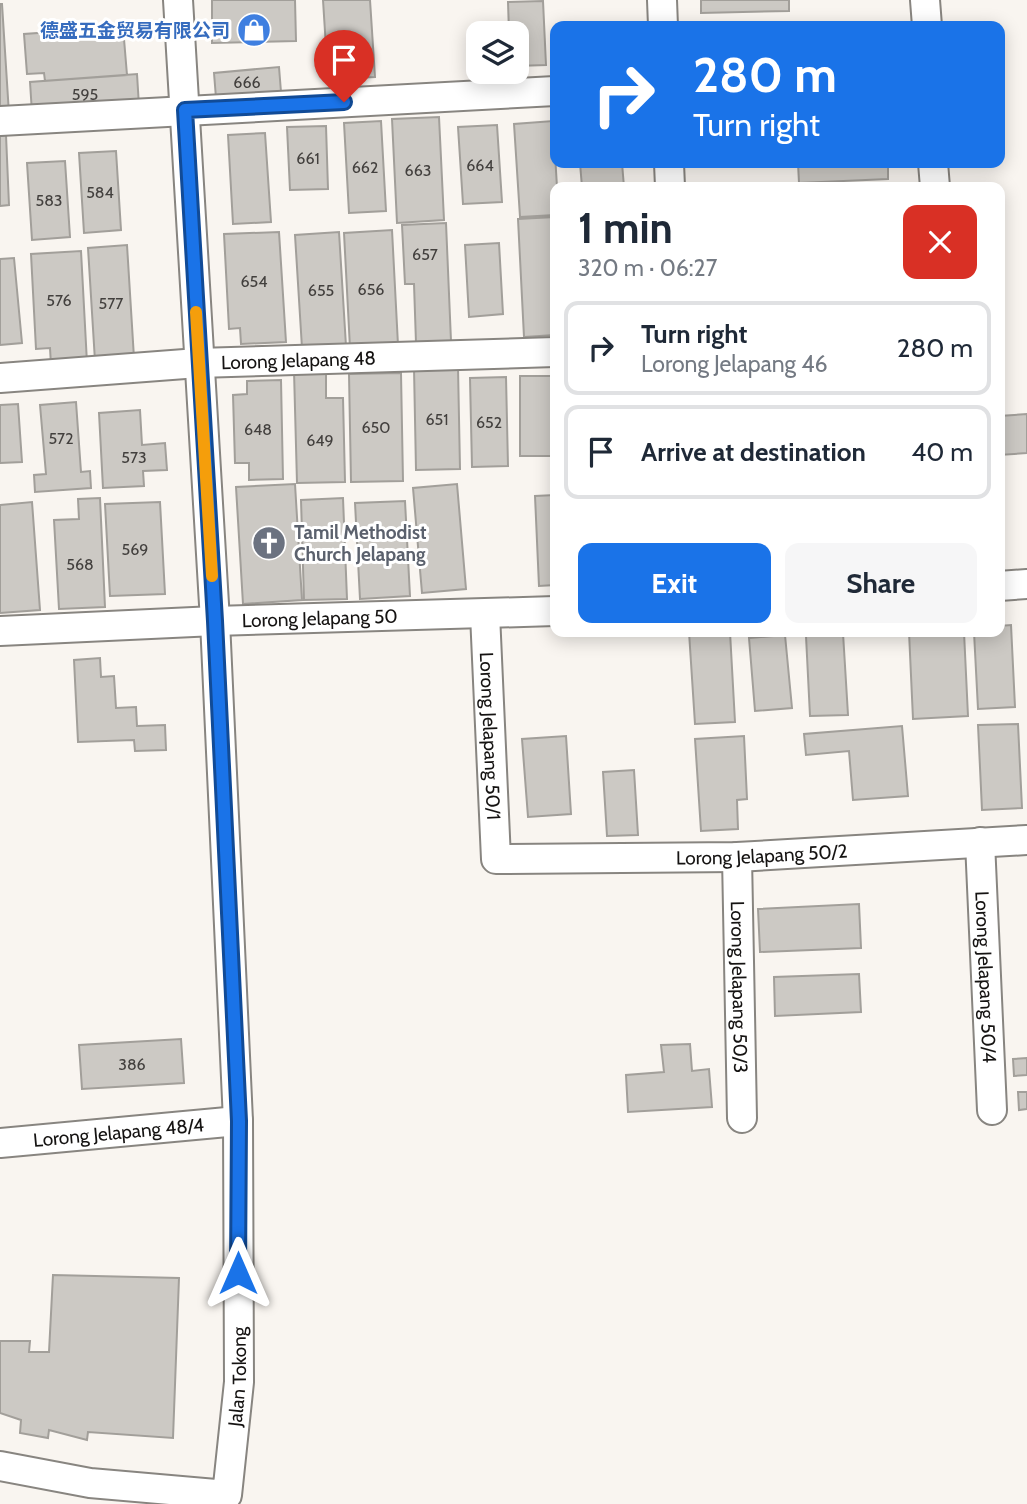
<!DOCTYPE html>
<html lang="en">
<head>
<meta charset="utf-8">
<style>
	:root { --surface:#fff; --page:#f6f6f7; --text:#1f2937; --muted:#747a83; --line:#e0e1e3; --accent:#1a73e8 }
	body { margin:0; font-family:Cabin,"Noto Sans SC",sans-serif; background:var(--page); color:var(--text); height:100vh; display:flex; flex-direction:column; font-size:26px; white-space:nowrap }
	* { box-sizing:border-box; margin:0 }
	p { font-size:23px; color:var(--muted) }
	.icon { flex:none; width:38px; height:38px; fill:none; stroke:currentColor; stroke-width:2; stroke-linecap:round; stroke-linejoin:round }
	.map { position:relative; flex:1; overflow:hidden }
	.drawer { position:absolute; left:550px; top:182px; width:455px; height:455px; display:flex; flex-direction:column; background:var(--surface); border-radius:14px; box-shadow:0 4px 18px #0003 }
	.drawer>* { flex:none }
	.banner { position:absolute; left:550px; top:21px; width:455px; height:147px; border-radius:14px; box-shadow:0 4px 18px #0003; background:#1a73e8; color:#fff; overflow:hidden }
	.fabs { position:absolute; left:466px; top:21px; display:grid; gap:14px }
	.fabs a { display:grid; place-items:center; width:63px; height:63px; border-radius:14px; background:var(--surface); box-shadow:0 4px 18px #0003; font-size:35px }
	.pin { position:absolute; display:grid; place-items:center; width:60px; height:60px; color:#fff; margin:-72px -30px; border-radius:50% 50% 50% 0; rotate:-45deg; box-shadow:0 0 7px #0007 }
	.pin .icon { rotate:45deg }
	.me { position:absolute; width:77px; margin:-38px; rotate:0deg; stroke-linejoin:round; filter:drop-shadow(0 0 5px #0008) }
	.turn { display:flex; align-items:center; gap:24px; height:147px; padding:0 28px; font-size:32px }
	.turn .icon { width:91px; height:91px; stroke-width:2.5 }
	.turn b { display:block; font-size:49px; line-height:60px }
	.round { display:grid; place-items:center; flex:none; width:74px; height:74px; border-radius:14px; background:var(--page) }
	.overview { display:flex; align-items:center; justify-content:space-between; height:119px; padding:0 28px }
	h1 { font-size:42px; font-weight:800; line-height:52px }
	.cta { display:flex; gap:14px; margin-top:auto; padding:14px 28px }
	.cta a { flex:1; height:80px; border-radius:14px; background:var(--accent); color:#fff; font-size:28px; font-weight:800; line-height:80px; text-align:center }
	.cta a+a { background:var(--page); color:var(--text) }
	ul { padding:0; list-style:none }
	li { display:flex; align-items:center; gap:21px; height:94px; margin:0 14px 10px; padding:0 14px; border:4px solid var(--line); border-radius:14px }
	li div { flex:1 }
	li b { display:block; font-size:26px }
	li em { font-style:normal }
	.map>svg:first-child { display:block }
	.building { fill:#ccc9c4; stroke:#a29f9a; stroke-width:2 }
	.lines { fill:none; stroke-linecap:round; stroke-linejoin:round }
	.street-casing { stroke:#888580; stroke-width:32 }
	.street { stroke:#fff; stroke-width:28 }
	.route-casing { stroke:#114b97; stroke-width:18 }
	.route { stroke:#1a73e8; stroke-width:12 }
	.slow { stroke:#f59e0b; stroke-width:12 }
	.labels { text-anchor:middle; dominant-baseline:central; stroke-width:6; stroke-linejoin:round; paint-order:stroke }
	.number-label { font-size:16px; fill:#43403e }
	.shop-label { font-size:19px; font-weight:bold; fill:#366cbe; stroke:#fff; text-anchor:end }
	.street-label { font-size:19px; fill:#151312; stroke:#fff }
	.worship-label { font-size:19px; font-weight:bold; fill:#5b616d; stroke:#fff; text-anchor:start }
</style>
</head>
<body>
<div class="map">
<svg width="1027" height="1504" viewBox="0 0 1027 1504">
	<rect width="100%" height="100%" fill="#f9f5f0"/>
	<path class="building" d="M212,0H295L296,41L212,43Z
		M323,0H370L375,77L328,79Z
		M701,0H789V11L701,13Z
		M543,1L546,65L516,66V33H509L508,2Z
		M0,4H2L9,114H0Z
		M123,27L127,75L45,81L44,73L27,74L24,34Z
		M279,67L281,92L216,98L214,73Z
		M137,74L139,106L32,113L30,82Z
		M439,117L444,220L397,223L392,119Z
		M381,121L386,211L349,213L344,123Z
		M553,121L557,187H555V215L520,217L514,124Z
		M497,125L502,202L463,204L458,127Z
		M326,126L328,189L290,190L287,127Z
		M265,133L271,222L233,224L228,135Z
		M6,135L9,205L0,206V136Z
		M116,151L121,230L84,233L79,153Z
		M65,161L70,237L32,240L27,163Z
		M580,163H622L624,187H582Z
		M798,163H888V179L799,183Z
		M555,217V335L524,337L518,219Z
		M446,223L451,341L416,343L414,284H405L402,225Z
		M392,230L398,345L350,348L344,233Z
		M279,232L286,342L241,344L240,328L229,329L224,234Z
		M339,232L346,346L302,348L295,235Z
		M499,243L503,314L469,317L465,245Z
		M127,245L134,358L95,361L88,248Z
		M81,251L87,363L51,365L50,348L36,349L31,254Z
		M14,258L22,343L0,345V259Z
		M458,367L460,469L416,470L414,368Z
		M326,369V398H343L345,482L297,483L294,371Z
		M401,373L403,481L351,482L349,374Z
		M520,376H555V456H520Z
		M506,377L508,466L472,467L470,378Z
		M281,380L283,479L249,480V463H235L233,395L247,394V381Z
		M76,402L81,472L90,471L91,488L35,492L34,475L46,474L40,405Z
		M18,404L22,462L0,463V405Z
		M140,410L142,445L165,443L167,470L143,471L144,486L103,488L99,413Z
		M1027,414V453L999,455V416Z
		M295,484L302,600L243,604L236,487Z
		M457,484L466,589L422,593L413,488Z
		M555,495V585L539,586L535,496Z
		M100,498L105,607L59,609L54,520L79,519L78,499Z
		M343,498L347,599L304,600L301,500Z
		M405,501L410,596L360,599L355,503Z
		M32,502L40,610L0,613V505Z
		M160,502L165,594L110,596L105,504Z
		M1011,625L1015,707L978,709L974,632H999V626Z
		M689,632H730L735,722L695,724Z
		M909,632H964L968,716L913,719Z
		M843,633L848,715L810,716L806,636Z
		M785,635L792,708L755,711L749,638Z
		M100,658L101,677L114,676L116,708L136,707L137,726L165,725L166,750L135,751L134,740L78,742L74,660Z
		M1018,724L1022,808L982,810L978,725Z
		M902,726L908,796L853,800L849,751L806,755L804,734Z
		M566,736L571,814L528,817L522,739Z
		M744,736L747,799L737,800L738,829L701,831L695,739Z
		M634,770L638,835L607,836L603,772Z
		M859,904L861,948L760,952L758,909Z
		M859,974L861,1012L775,1016L774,977Z
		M181,1039L184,1083L82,1089L79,1045Z
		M690,1044L692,1071L709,1069L712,1107L628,1112L626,1075L664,1072L661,1045Z
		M1027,1058V1075L1014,1076L1013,1059Z
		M1018,1092H1027V1109L1019,1110Z
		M53,1275L179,1278L173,1438L88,1432L87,1440L49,1430L48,1438L20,1433L21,1420L0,1413V1341H30L29,1352H49Z"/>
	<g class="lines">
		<g class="street-casing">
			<g id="street">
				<path d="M662,0L663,26"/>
				<path d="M925,0L927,26"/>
				<path d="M0,121L555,91"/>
				<path d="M669,163L670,187"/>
				<path d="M933,163L935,187"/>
				<path id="s1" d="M0,378L198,363L555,352"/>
				<path d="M999,586L1027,584"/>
				<path id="s2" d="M485,614L496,859L737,857L1027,840"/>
				<path id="s3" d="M0,631L215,621L555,611"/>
				<path id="s4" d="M980,842L992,1110"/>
				<path id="s5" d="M737,857L742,1118"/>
				<path id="s6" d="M0,1143L238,1121"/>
				<path id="s7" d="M0,1466L90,1483L227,1495L239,1382L238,1121L215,621L178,0"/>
			</g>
		</g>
		<use href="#street" class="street"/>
	</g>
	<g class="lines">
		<g class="route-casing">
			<path id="route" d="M238,1273L239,1121L215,621L185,110L344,102"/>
		</g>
		<use href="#route" class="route"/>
		<path class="slow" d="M196,312L212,576"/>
	</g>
	<defs>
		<g id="shop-disc" transform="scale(1.75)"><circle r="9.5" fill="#3f7fe0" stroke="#fff"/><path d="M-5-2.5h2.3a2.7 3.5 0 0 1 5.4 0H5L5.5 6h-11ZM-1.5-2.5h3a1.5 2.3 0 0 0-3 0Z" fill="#fff"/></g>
		<g id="church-disc" transform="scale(1.75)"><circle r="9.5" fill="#6b7280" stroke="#fff"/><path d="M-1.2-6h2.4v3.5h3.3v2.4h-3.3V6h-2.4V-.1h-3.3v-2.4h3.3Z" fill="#fff"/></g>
	</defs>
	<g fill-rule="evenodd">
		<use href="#shop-disc" x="254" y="30"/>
		<use href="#church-disc" x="269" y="543"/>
	</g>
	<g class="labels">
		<g class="number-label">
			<text x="247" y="82">666</text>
			<text x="85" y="94">595</text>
			<text x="308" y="158">661</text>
			<text x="480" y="165">664</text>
			<text x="365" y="167">662</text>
			<text x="418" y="170">663</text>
			<text x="100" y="192">584</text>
			<text x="49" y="200">583</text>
			<text x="425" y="254">657</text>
			<text x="254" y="281">654</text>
			<text x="371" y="289">656</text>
			<text x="321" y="290">655</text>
			<text x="59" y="300">576</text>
			<text x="111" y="303">577</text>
			<text x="437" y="419">651</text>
			<text x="489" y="422">652</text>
			<text x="376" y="427">650</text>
			<text x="258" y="429">648</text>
			<text x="61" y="438">572</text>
			<text x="320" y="440">649</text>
			<text x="134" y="457">573</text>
			<text x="135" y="549">569</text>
			<text x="80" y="564">568</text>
			<text x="132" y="1064">386</text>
		</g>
		<g class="shop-label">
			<text x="230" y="30">德盛五金贸易有限公司</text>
		</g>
		<g class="street-label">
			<text stroke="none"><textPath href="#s1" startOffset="299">Lorong Jelapang 48</textPath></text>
			<text stroke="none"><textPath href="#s3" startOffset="320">Lorong Jelapang 50</textPath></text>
			<text stroke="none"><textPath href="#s2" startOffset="122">Lorong Jelapang 50/1</textPath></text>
			<text stroke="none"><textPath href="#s2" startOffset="511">Lorong Jelapang 50/2</textPath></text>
			<text stroke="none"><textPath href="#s4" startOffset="135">Lorong Jelapang 50/4</textPath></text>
			<text stroke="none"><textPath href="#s5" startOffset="130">Lorong Jelapang 50/3</textPath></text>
			<text stroke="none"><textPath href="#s6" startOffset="119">Lorong Jelapang 48/4</textPath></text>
			<text stroke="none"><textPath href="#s7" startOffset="348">Jalan Tokong</textPath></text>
		</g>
		<g class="worship-label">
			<text x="294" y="532">Tamil Methodist<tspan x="294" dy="22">Church Jelapang</tspan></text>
		</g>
	</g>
</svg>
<div class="fabs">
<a><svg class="icon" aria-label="layers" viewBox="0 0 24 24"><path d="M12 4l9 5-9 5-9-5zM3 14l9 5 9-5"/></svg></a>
</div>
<div class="pin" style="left:344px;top:102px;background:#d93025"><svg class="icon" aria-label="arrive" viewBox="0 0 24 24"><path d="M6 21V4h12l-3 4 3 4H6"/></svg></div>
<svg class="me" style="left:238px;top:1273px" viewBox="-20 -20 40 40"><path d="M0-17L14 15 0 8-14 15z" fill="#1a73e8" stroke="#fff" stroke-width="4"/></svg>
<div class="banner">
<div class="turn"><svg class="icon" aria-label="right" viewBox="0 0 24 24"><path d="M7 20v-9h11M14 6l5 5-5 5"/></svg><div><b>280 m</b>Turn right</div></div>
</div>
<section class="drawer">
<div class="overview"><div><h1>1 min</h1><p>320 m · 06:27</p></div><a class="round" style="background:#d93025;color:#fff"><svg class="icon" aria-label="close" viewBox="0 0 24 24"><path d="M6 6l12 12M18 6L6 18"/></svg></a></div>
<ul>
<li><svg class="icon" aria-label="right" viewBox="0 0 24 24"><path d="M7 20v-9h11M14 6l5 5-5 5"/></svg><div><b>Turn right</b><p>Lorong Jelapang 46</p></div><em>280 m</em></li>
<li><svg class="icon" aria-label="arrive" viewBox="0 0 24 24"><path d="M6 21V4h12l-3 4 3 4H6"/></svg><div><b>Arrive at destination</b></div><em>40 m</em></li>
</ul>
<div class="cta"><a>Exit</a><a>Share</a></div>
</section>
</div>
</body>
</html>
